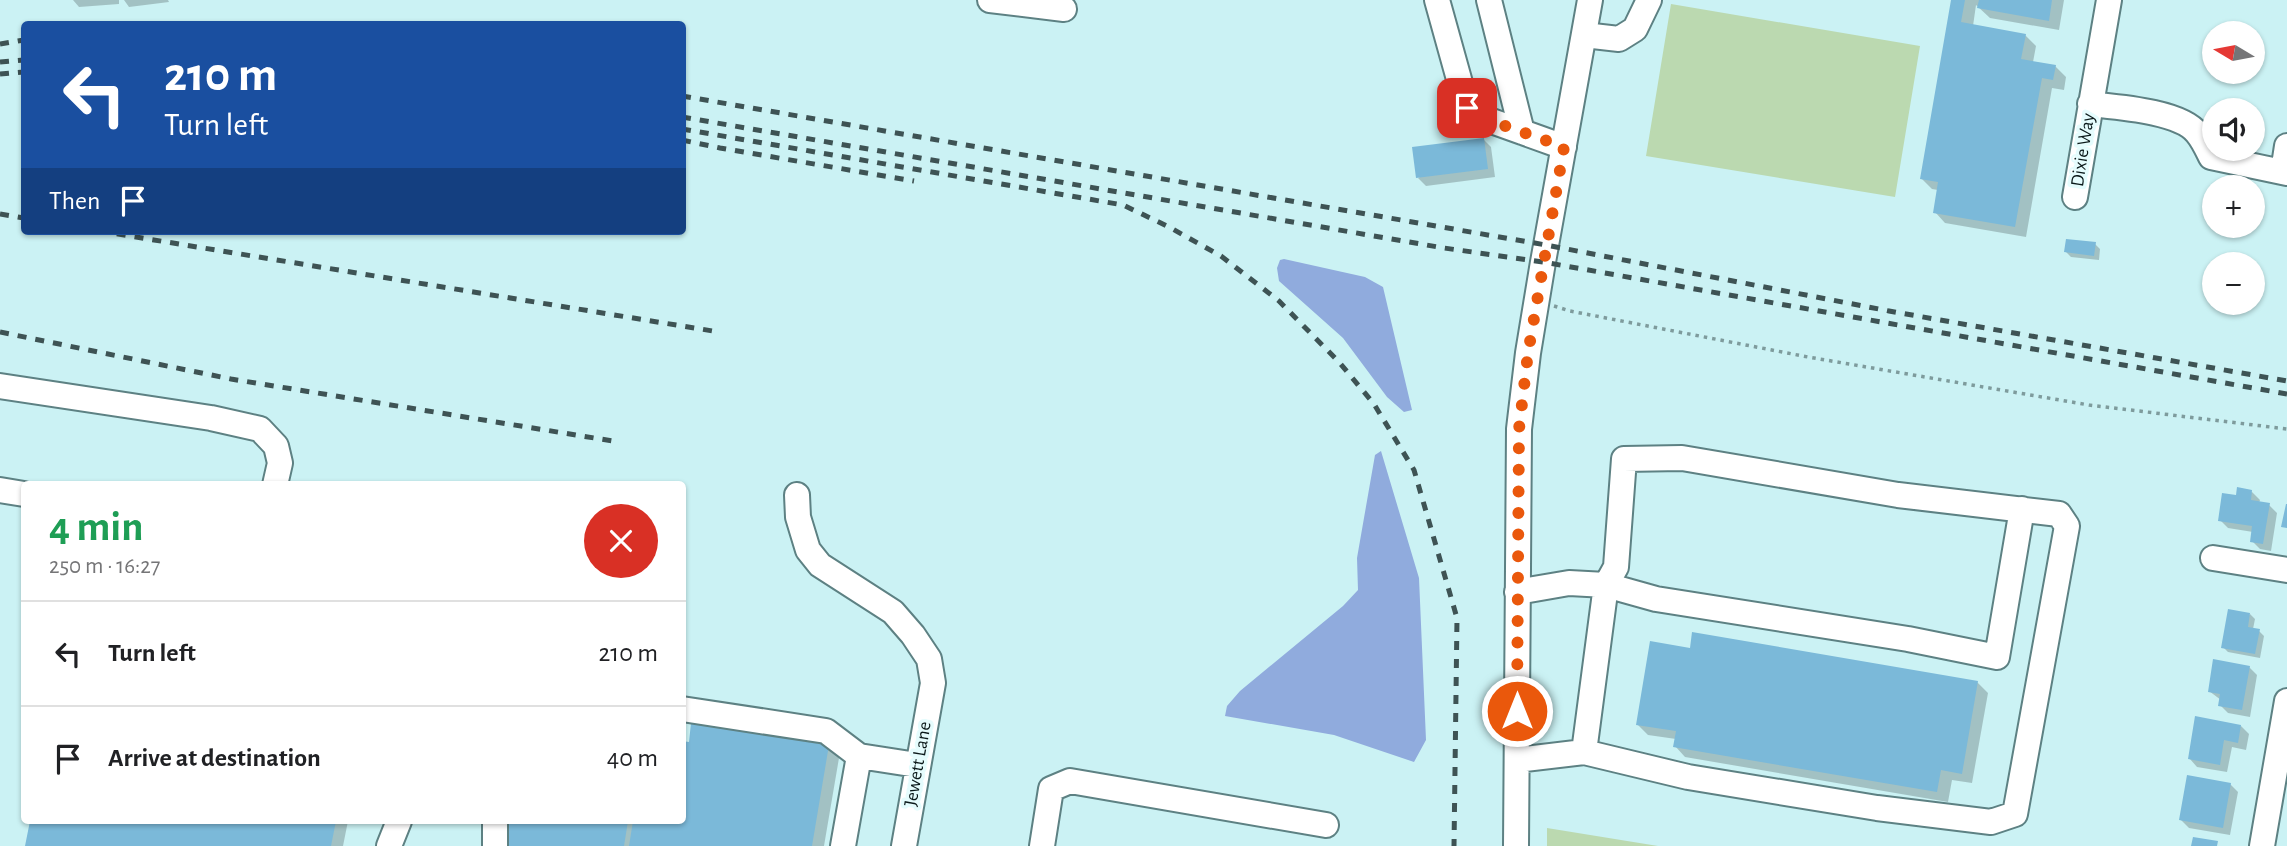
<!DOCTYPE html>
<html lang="en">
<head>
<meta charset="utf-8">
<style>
	:root { --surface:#fff; --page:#f6f6f6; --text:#202124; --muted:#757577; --line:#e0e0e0 }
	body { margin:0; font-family:"Alegreya Sans",sans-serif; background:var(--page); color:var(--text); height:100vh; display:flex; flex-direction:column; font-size:26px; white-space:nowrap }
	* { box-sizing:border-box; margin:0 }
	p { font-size:23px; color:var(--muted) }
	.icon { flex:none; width:38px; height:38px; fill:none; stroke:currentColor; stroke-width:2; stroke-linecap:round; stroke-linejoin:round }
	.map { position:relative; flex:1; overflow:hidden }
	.side { position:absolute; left:21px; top:481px; width:665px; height:343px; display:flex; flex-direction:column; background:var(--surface); border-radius:7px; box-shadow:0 2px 5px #0004 }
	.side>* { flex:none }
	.guide { position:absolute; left:21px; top:21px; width:665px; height:214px; border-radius:7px; box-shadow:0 2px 5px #0004; background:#1a4fa0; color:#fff; overflow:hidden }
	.needle { width:46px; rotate:280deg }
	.tools { position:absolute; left:2202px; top:21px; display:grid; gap:14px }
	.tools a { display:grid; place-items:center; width:63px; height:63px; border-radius:50%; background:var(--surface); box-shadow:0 2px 5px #0004; font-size:35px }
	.pin { position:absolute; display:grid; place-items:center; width:60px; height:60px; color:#fff; margin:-30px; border-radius:14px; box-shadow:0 4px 10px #0006 }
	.me { position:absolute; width:77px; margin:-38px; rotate:0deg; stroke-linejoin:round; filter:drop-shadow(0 0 5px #0008) }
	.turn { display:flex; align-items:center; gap:24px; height:147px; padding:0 28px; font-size:32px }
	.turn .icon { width:91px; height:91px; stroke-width:2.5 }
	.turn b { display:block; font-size:49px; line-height:60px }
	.then { display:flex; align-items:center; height:66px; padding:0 28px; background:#0003; gap:14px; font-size:26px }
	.round { display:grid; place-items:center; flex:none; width:74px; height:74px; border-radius:37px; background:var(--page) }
	.summary { display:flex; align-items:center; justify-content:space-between; height:119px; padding:0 28px }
	h1 { font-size:42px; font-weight:700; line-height:52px; color:#1e9e55 }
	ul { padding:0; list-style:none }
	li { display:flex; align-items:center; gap:21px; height:105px; padding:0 28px; border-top:2px solid var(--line) }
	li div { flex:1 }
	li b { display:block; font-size:26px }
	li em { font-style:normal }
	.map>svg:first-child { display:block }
	.green { fill:#bbd9b0 }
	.water { fill:#90abdd }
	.shadow { fill:#0003 }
	.building { fill:#7bb9d9 }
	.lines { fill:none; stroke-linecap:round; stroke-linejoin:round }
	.minor-casing { stroke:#5d8183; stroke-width:28 }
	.path { stroke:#7e9b9c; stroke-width:3.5; stroke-dasharray:3.5 5; stroke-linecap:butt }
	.minor { stroke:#fff; stroke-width:24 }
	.rail { stroke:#3e5354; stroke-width:5; stroke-dasharray:9 9; stroke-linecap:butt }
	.route { stroke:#ea580c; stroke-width:12; stroke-dasharray:0 21.6 }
	.labels { text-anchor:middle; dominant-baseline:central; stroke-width:7; stroke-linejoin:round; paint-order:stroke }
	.street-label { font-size:19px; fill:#0a1819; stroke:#e5fcfd }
</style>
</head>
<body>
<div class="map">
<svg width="2287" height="846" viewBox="0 0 2287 846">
	<rect width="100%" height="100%" fill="#cbf2f4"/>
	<path class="green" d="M1671,4L1920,46L1895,197L1646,156Z
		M1547,828L1658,846H1547Z"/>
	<path class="water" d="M1284,259L1365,277L1383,287L1412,410L1404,412L1387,397L1343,338L1279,281L1277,268L1280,260Z
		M1381,451L1419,578L1426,740L1414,762L1334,735L1225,716L1227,706L1240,691L1343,606L1358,590L1357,558L1375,455Z"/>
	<path class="shadow" d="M73,0H119V4L79,7Z
		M124,0H168L169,2L129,7Z
		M1953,0H2064L2059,30L1990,18L1976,5L1973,26L2025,35L2036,46L2033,62L2055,66L2066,77L2064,90L2052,88L2026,237L1945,223L1935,212L1938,190L1932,189L1922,179Z
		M1483,139L1491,147L1495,177L1426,186L1418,178Z
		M2095,244L2100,249L2099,260L2071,257L2066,252Z
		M2252,492L2260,500L2259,503L2269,505L2277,513L2271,551L2260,549L2252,541L2253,532L2228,528L2220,520L2237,497Z
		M2250,614L2255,619L2253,629L2259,631L2264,636L2260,658L2228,652L2223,647Z
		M1691,650L1977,682L1988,693L1972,783L1952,780L1948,802L1685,757L1675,746L1676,739L1648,735L1637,724Z
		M2249,667L2257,675L2250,717L2228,713L2220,705L2221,700L2209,691Z
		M2241,726L2249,734L2246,750L2232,747L2227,772L2197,767L2190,759Z
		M828,747L839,758L824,846H503L507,821H682Z
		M2230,784L2238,792L2230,835L2189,828L2181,820Z
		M31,821H348L343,846H27Z"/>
	<path class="building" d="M1951,0H1965L1961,22L2026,34L2021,59L2056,65L2053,80L2042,78L2015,227L1933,213L1938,182L1920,179Z
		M1979,0H2052L2049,21L1977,8Z
		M1484,138L1488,169L1416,178L1412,147Z
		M2066,239L2096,242L2094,256L2064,252Z
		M2237,487L2252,490L2251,500L2270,503L2263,544L2250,542L2252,526L2218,521L2222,493L2236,495Z
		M2286,504H2287V528L2281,527Z
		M2228,609L2250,613L2248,627L2260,629L2255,654L2221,648Z
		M1692,632L1978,681L1962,774L1941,770L1937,792L1673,747L1676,731L1636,725L1650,641L1690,648Z
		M2213,659L2250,666L2242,710L2218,706L2220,694L2208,692Z
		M2195,716L2241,725L2238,743L2224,740L2220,765L2188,759Z
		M691,723L829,745L812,846H629L633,821H682V741L689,742Z
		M2187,775L2231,783L2223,828L2179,820Z
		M30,821H336L331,846H25Z
		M505,821H628L624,846H501Z
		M2193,837L2218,841L2217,846H2191Z"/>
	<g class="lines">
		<g class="minor-casing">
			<path id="minor" d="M990,0L1064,9
				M1437,0L1467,108L1472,114L1564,147
				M1489,0L1522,132
				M1584,35L1619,39L1635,29L1649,0
				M2090,104C2116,107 2180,111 2197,133C2203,140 2207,149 2211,157L2287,173
				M2283,172L2287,146
				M2075,197L2109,0
				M0,386L211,418L260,429L276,446L280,463L275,485
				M0,490L24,494
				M797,495L798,517L808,550L820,565L893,612L913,635L929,659L933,683L904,846
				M2213,558L2287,570
				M682,709L826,731L859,756L917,765
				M1584,752L1606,585L1656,599L1908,639L1997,657L2022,509
				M1517,760L1584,752L1688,777L1877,808L1991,822L2015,814L2067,526L2059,514L1898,495L1682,458L1624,459L1616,567L1606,585L1569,583L1517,592
				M389,846L399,821
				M495,846V821
				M843,846L859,756
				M1042,846L1051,789L1070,781L1326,825
				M1516,846L1519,429L1528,353L1543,262L1590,0
				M2262,846L2287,701"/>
		</g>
		<path class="path" d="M1554,306L1570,311L1808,357L2089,405L2287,429"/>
		<use href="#minor" class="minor"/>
		<path class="rail" d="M0,44L24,40
			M0,62L24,60
			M0,74L24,72
			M682,96L1546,245L1889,311L2287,381
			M682,117L1444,248L1543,262L2287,394
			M682,129L1123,205L1169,227L1221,256L1279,301L1339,362L1374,404L1414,470L1457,618L1454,846
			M682,140L720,148L914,181
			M0,214L24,218
			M99,231L719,332
			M0,332L231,379L619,442"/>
	</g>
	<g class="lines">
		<path class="route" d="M1467,108L1472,114L1564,147L1528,353L1519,429L1517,711"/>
	</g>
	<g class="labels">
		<g class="street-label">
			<text transform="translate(2083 150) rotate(-81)">Dixie Way</text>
			<text transform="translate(918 764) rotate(-80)">Jewett Lane</text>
		</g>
	</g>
</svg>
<div class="tools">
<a><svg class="needle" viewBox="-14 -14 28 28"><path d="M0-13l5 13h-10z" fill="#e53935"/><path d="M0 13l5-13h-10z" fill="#757577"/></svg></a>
<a><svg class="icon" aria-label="sound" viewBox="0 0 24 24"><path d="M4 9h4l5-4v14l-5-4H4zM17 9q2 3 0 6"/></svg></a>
<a>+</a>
<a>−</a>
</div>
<div class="pin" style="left:1467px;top:108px;background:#d93025"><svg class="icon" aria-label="arrive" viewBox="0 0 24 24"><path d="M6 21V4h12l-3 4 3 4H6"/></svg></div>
<svg class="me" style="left:1517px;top:711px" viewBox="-20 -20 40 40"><circle r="17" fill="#ea580c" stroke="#fff" stroke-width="3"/><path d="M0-11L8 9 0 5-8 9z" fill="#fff"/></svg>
<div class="guide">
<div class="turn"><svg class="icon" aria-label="left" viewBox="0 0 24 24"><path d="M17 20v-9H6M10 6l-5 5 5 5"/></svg><div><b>210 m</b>Turn left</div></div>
<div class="then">Then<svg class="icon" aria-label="arrive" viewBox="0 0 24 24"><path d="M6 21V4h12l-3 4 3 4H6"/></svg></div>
</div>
<section class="side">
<div class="summary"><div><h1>4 min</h1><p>250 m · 16:27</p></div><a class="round" style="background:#d93025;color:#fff"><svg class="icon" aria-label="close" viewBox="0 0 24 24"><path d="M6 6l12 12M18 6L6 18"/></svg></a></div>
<ul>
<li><svg class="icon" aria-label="left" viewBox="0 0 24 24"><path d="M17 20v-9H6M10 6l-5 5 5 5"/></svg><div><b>Turn left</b></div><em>210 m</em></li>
<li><svg class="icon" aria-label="arrive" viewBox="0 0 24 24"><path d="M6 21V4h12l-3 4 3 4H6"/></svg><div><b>Arrive at destination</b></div><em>40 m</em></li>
</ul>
</section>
</div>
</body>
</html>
